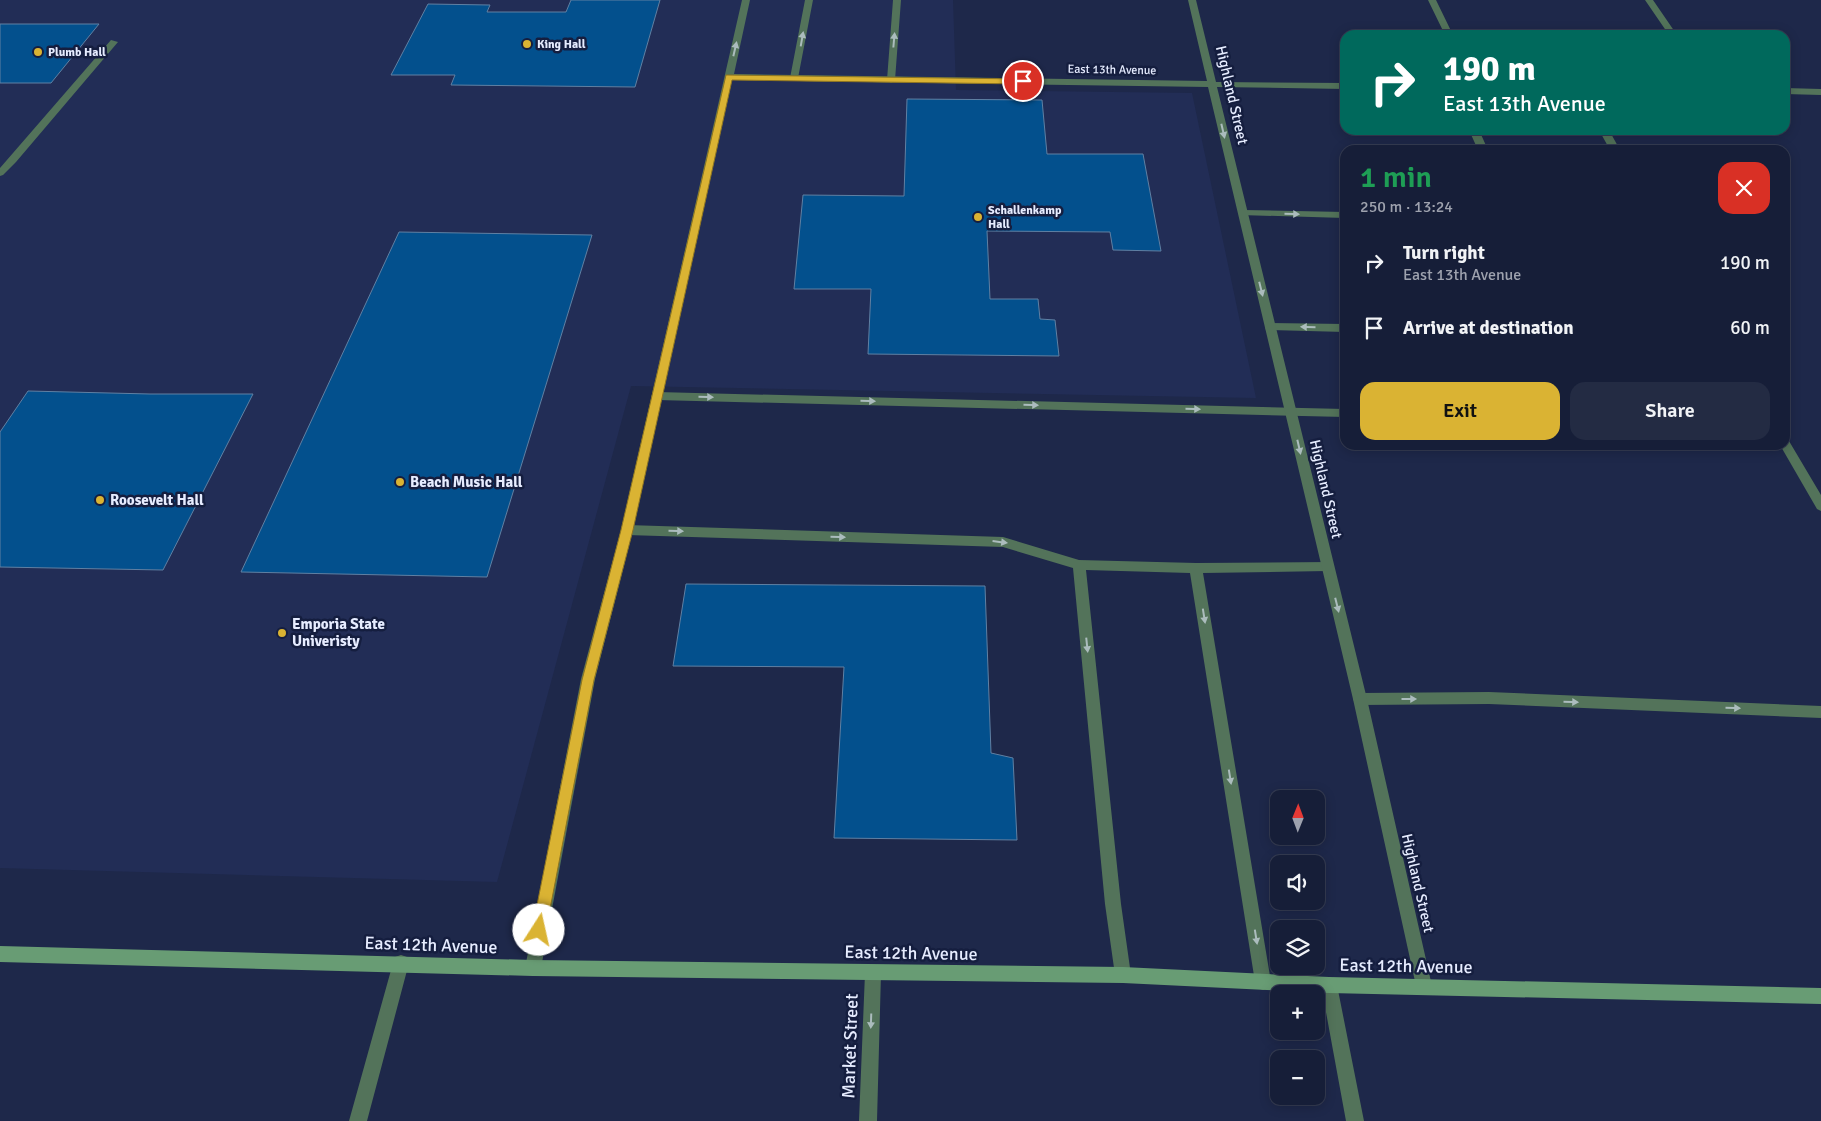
<!DOCTYPE html>
<html lang="en">
<head>
<meta charset="utf-8">
<style>
	:root { --surface:#161e38; --page:#232b43; --text:#f1f3f6; --muted:#9ea2ae; --line:#353c53; --accent:#dab333 }
	body { margin:0; font-family:Signika,sans-serif; background:var(--page); color:var(--text); height:100vh; display:flex; flex-direction:column; font-size:19px; white-space:nowrap }
	* { box-sizing:border-box; margin:0 }
	p { font-size:16px; color:var(--muted) }
	.icon { flex:none; width:28px; height:28px; fill:none; stroke:currentColor; stroke-width:2; stroke-linecap:round; stroke-linejoin:round }
	.map { position:relative; flex:1; overflow:hidden }
	.sheet { position:absolute; left:1340px; top:145px; width:450px; height:305px; display:flex; flex-direction:column; background:var(--surface); border-radius:15px; box-shadow:0 2px 12px #0003,0 0 0 1px var(--line) }
	.sheet>* { flex:none }
	.top-card { position:absolute; left:1340px; top:30px; width:450px; height:105px; border-radius:15px; box-shadow:0 2px 12px #0003,0 0 0 1px var(--line); background:#00695c; color:#fff; overflow:hidden }
	.needle { width:32px; rotate:1deg }
	.fabs { position:absolute; left:1270px; top:790px; display:grid; gap:10px }
	.fabs a { display:grid; place-items:center; width:55px; height:55px; border-radius:10px; background:var(--surface); box-shadow:0 2px 12px #0003,0 0 0 1px var(--line); font-size:25px }
	.pin { position:absolute; display:grid; place-items:center; width:42px; height:42px; color:#fff; margin:-21px; border:2px solid #fff; border-radius:50%; box-shadow:0 1px 5px #0007 }
	.me { position:absolute; width:55px; margin:-28px; rotate:10deg; stroke-linejoin:round; filter:drop-shadow(0 0 4px #0008) }
	.turn { display:flex; align-items:center; gap:18px; height:105px; padding:0 20px; font-size:22px }
	.turn .icon { width:65px; height:65px; stroke-width:2.5 }
	.turn b { display:block; font-size:35px; line-height:42px }
	.round { display:grid; place-items:center; flex:none; width:52px; height:52px; border-radius:15px; background:var(--page) }
	.summary { display:flex; align-items:center; justify-content:space-between; height:85px; padding:0 20px }
	h1 { font-size:30px; font-weight:600; line-height:38px; color:#1e9e55 }
	.button { display:flex; gap:10px; margin-top:auto; padding:10px 20px }
	.button a { flex:1; height:58px; border-radius:15px; background:var(--accent); color:#111; font-size:20px; font-weight:600; line-height:58px; text-align:center }
	.button a+a { background:var(--page); color:var(--text) }
	ul { padding:0; list-style:none }
	li { display:flex; align-items:center; gap:15px; height:65px; padding:0 20px }
	li div { flex:1 }
	li b { display:block; font-size:19px }
	li em { font-style:normal }
	.map>svg:first-child { display:block }
	.built { fill:#222d56 }
	.building { fill:#03508d; stroke:#6080a3 }
	.lines { fill:none; stroke-linecap:round; stroke-linejoin:round }
	.lane { fill:#53735a; fill-rule:evenodd }
	.street { fill:#53735a; fill-rule:evenodd }
	.secondary { fill:#689c74; fill-rule:evenodd }
	.oneway { fill:#abbcbd }
	.route { fill:#dab333; stroke:#8e7421 }
	.poi-dot { fill:#dab333; stroke:#151e3f; stroke-width:2 }
	.labels { text-anchor:middle; dominant-baseline:central; stroke-width:5; stroke-linejoin:round; paint-order:stroke }
	.far-poi-label { font-size:12px; font-weight:bold; fill:#e6ecff; stroke:#151e3f; text-anchor:start }
	.far-street-label { font-size:12px; fill:#e6ecff; stroke:#151e3f }
	.street-label { font-size:15px; fill:#e6ecff; stroke:#151e3f }
	.poi-label { font-size:15px; font-weight:bold; fill:#e6ecff; stroke:#151e3f; text-anchor:start }
	.near-street-label { font-size:18px; fill:#e6ecff; stroke:#151e3f }
</style>
</head>
<body>
<div class="map">
<svg width="1821" height="1121" viewBox="0 0 1821 1121">
	<rect width="100%" height="100%" fill="#1e284a"/>
	<path class="built" d="M0,0H953L956,90L1192,93L1256,398L631,386L497,882L0,868Z"/>
	<path class="building" d="M571,0H660L635,87L451,85L455,75H391L428,4L490,5L487,12H566Z
		M0,24H99L51,83H0Z
		M907,99L1042,100L1047,154H1143L1161,251L1113,250L1110,232L987,231L990,299H1038L1040,319L1055,320L1059,356L868,354L871,289H794L803,195L904,196Z
		M399,232L592,235L487,577L241,572Z
		M28,391L150,394H253L163,570L0,567V432Z
		M686,584L985,586L991,753L1013,758L1017,840L834,838L844,667L673,666Z"/>
	<g class="lines">
		<path class="lane" d="M805,0H813L798,78L794,81L790,78Z
			M893,0H901L895,80L891,83L887,80Z
			M1428,0H1436L1453,35H1445Z
			M111,40L118,42L16,162L3,175L0,176V168Z
			M1469,130H1479L1488,150H1478Z
			M1599,130H1609L1620,150H1610Z
			M1243,210L1345,212V218L1240,215L1238,213Z
			M1270,323L1345,324V332L1266,330L1265,327Z
			M657,392L1345,409V417L657,400L651,396Z
			M1785,440L1789,441L1821,495V511L1817,509L1780,445H1785Z
			M627,525L1003,537L1079,560L1196,563L1331,562L1333,566L1331,570L1327,571L1203,573L1271,982L1269,988L1263,990L1257,988L1255,982L1190,573L1086,570L1121,904L1131,975L1129,981L1123,983L1117,981L1115,975L1105,904L1073,568L1003,547L627,535L623,533L621,530L623,527Z
			M1489,692L1821,706V718L1489,704L1360,705L1355,703L1353,699L1355,695L1360,693Z
			M401,955L407,957L409,963L367,1121H349L393,963L395,957Z
			M1329,977L1335,979L1337,985L1364,1121H1346L1321,985L1323,979Z"/>
		<path class="street" d="M742,0H750L734,74L1207,81L1188,0H1196L1216,82L1345,83V89L1217,87L1367,699L1432,986L1430,992L1424,994L1418,992L1416,986L1353,699L1208,87L732,80L633,530L595,679L541,968L539,974L533,976L527,974L525,968L581,679L621,530Z
			M1645,0H1653L1677,35H1669Z
			M1785,88L1821,89V95L1785,94Z
			M873,965L879,967L881,973L877,1121H859L865,973L867,967Z"/>
		<path class="secondary" d="M0,946L533,960L1123,967L1329,977L1821,988V1004L1329,993L1123,983L533,976L0,962Z"/>
	</g>
	<defs><path id="oneway-solid" d="M-6-.8H1V-3.2L6.5 0L1 3.2V.8H-6Z" transform="scale(1.25)"/></defs>
	<g class="oneway">
		<use href="#oneway-solid" transform="translate(802 39) rotate(-80)"/>
		<use href="#oneway-solid" transform="translate(894 40) rotate(-85)"/>
		<use href="#oneway-solid" transform="translate(735 49) rotate(-77)"/>
		<use href="#oneway-solid" transform="translate(1223 131) rotate(77)"/>
		<use href="#oneway-solid" transform="translate(1292 214) rotate(1)"/>
		<use href="#oneway-solid" transform="translate(1261 289) rotate(76)"/>
		<use href="#oneway-solid" transform="translate(1308 327) rotate(-179)"/>
		<use href="#oneway-solid" transform="translate(706 397) rotate(1)"/>
		<use href="#oneway-solid" transform="translate(868 401) rotate(1)"/>
		<use href="#oneway-solid" transform="translate(1031 405) rotate(1)"/>
		<use href="#oneway-solid" transform="translate(1193 409) rotate(1)"/>
		<use href="#oneway-solid" transform="translate(1299 447) rotate(77)"/>
		<use href="#oneway-solid" transform="translate(676 531) rotate(2)"/>
		<use href="#oneway-solid" transform="translate(838 537) rotate(2)"/>
		<use href="#oneway-solid" transform="translate(1000 542) rotate(7)"/>
		<use href="#oneway-solid" transform="translate(1337 605) rotate(76)"/>
		<use href="#oneway-solid" transform="translate(1204 616) rotate(81)"/>
		<use href="#oneway-solid" transform="translate(1087 645) rotate(84)"/>
		<use href="#oneway-solid" transform="translate(1409 699)"/>
		<use href="#oneway-solid" transform="translate(1571 702) rotate(2)"/>
		<use href="#oneway-solid" transform="translate(1733 708) rotate(2)"/>
		<use href="#oneway-solid" transform="translate(1230 777) rotate(81)"/>
		<use href="#oneway-solid" transform="translate(1256 937) rotate(81)"/>
		<use href="#oneway-solid" transform="translate(871 1021) rotate(92)"/>
	</g>
	<path class="route" d="M726,75L1023,79L1027,81L1023,84L732,80L633,530L594,680L546,930L544,934L539,936L534,934L532,930L582,680L621,530Z"/>
	<g class="poi-dot">
		<circle cx="527" cy="44" r="5"/>
		<circle cx="38" cy="52" r="5"/>
		<circle cx="978" cy="217" r="5"/>
		<circle cx="400" cy="482" r="5"/>
		<circle cx="100" cy="500" r="5"/>
		<circle cx="282" cy="633" r="5"/>
	</g>
	<g class="labels">
		<g class="far-poi-label">
			<text x="537" y="44">King Hall</text>
			<text x="48" y="52">Plumb Hall</text>
			<text x="988" y="210">Schallenkamp<tspan x="988" dy="14">Hall</tspan></text>
		</g>
		<g class="far-street-label">
			<text transform="translate(1112 70) rotate(1)">East 13th Avenue</text>
		</g>
		<g class="street-label">
			<text transform="translate(1232 95) rotate(77)">Highland Street</text>
			<text transform="translate(1326 489) rotate(77)">Highland Street</text>
			<text transform="translate(1418 883) rotate(77)">Highland Street</text>
		</g>
		<g class="poi-label">
			<text x="410" y="482">Beach Music Hall</text>
			<text x="110" y="500">Roosevelt Hall</text>
			<text x="292" y="624">Emporia State<tspan x="292" dy="17">Univeristy</tspan></text>
		</g>
		<g class="near-street-label">
			<text transform="translate(431 945) rotate(2)">East 12th Avenue</text>
			<text transform="translate(911 953) rotate(1)">East 12th Avenue</text>
			<text transform="translate(1406 966) rotate(1)">East 12th Avenue</text>
			<text transform="translate(850 1046) rotate(-88)">Market Street</text>
		</g>
	</g>
</svg>
<div class="fabs">
<a><svg class="needle" viewBox="-14 -14 28 28"><path d="M0-13l5 13h-10z" fill="#e53935"/><path d="M0 13l5-13h-10z" fill="#9ea2ae"/></svg></a>
<a><svg class="icon" aria-label="sound" viewBox="0 0 24 24"><path d="M4 9h4l5-4v14l-5-4H4zM17 9q2 3 0 6"/></svg></a>
<a><svg class="icon" aria-label="layers" viewBox="0 0 24 24"><path d="M12 4l9 5-9 5-9-5zM3 14l9 5 9-5"/></svg></a>
<a>+</a>
<a>−</a>
</div>
<div class="pin" style="left:1023px;top:81px;background:#d93025"><svg class="icon" aria-label="arrive" viewBox="0 0 24 24"><path d="M6 21V4h12l-3 4 3 4H6"/></svg></div>
<svg class="me" style="left:539px;top:930px" viewBox="-20 -20 40 40"><circle r="19" fill="#fff"/><path d="M0-13L10 11 0 6-10 11z" fill="#dab333"/></svg>
<div class="top-card">
<div class="turn"><svg class="icon" aria-label="right" viewBox="0 0 24 24"><path d="M7 20v-9h11M14 6l5 5-5 5"/></svg><div><b>190 m</b>East 13th Avenue</div></div>
</div>
<section class="sheet">
<div class="summary"><div><h1>1 min</h1><p>250 m · 13:24</p></div><a class="round" style="background:#d93025;color:#fff"><svg class="icon" aria-label="close" viewBox="0 0 24 24"><path d="M6 6l12 12M18 6L6 18"/></svg></a></div>
<ul>
<li><svg class="icon" aria-label="right" viewBox="0 0 24 24"><path d="M7 20v-9h11M14 6l5 5-5 5"/></svg><div><b>Turn right</b><p>East 13th Avenue</p></div><em>190 m</em></li>
<li><svg class="icon" aria-label="arrive" viewBox="0 0 24 24"><path d="M6 21V4h12l-3 4 3 4H6"/></svg><div><b>Arrive at destination</b></div><em>60 m</em></li>
</ul>
<div class="button"><a>Exit</a><a>Share</a></div>
</section>
</div>
</body>
</html>
